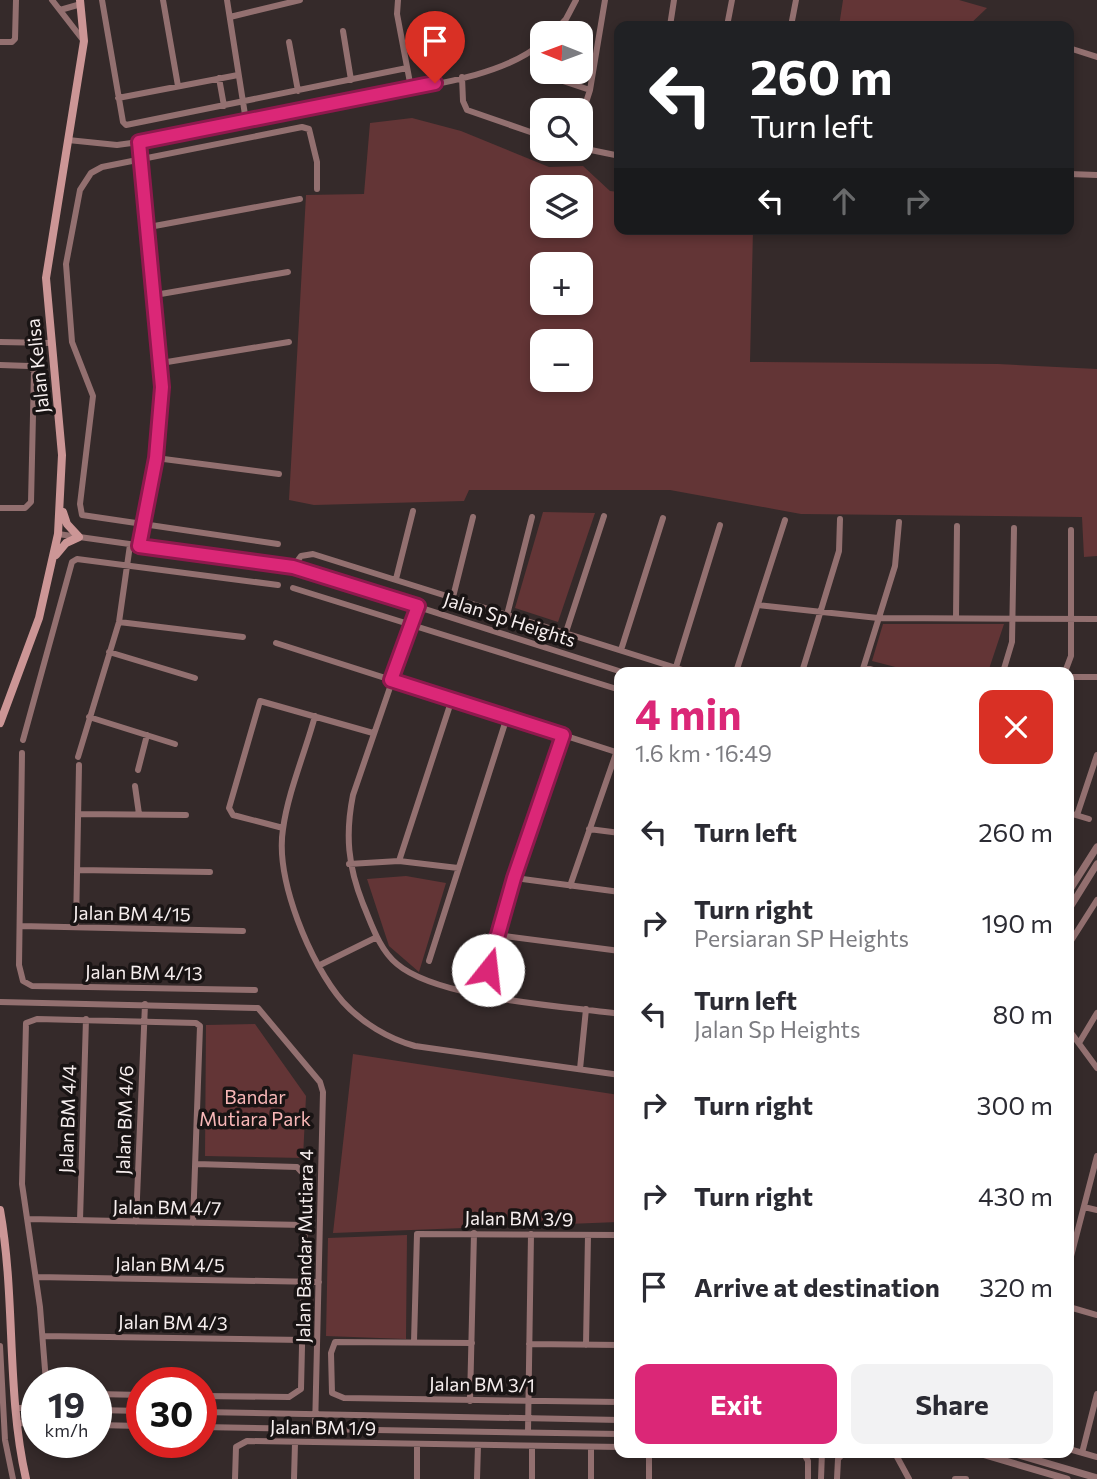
<!DOCTYPE html>
<html lang="en">
<head>
<meta charset="utf-8">
<style>
	:root { --surface:#fff; --page:#f2f2f3; --text:#2b2b33; --muted:#7c7c81; --accent:#db2777 }
	body { margin:0; font-family:Commissioner,sans-serif; background:var(--page); color:var(--text); height:100vh; display:flex; flex-direction:column; font-size:26px; white-space:nowrap }
	* { box-sizing:border-box; margin:0 }
	p { font-size:23px; color:var(--muted) }
	.icon { flex:none; width:38px; height:38px; fill:none; stroke:currentColor; stroke-width:2; stroke-linecap:round; stroke-linejoin:round }
	.map { position:relative; flex:1; overflow:hidden }
	.side { position:absolute; left:614px; top:667px; width:460px; height:791px; display:flex; flex-direction:column; background:var(--surface); border-radius:14px; box-shadow:0 4px 10px #0003 }
	.side>* { flex:none }
	.guide { position:absolute; left:614px; top:21px; width:460px; height:214px; border-radius:14px; box-shadow:0 4px 10px #0003; background:#202124; color:#fff; overflow:hidden }
	.needle { width:46px; rotate:271deg }
	.tools { position:absolute; left:530px; top:21px; display:grid; gap:14px }
	.tools a { display:grid; place-items:center; width:63px; height:63px; border-radius:14px; background:var(--surface); box-shadow:0 4px 10px #0003; font-size:35px }
	.speed { position:absolute; left:21px; top:1367px; display:flex; gap:14px; font-size:35px; font-weight:700; text-align:center }
	.speed>* { display:grid; place-content:center; width:91px; height:91px; border-radius:50%; background:var(--surface); box-shadow:0 4px 10px #0003; line-height:1 }
	.speed small { font-size:18px; font-weight:400 }
	.speed .limit { border:10px solid #d22; background:#fff; color:#111 }
	.pin { position:absolute; display:grid; place-items:center; width:60px; height:60px; color:#fff; margin:-72px -30px; border-radius:50% 50% 50% 0; rotate:-45deg; box-shadow:0 0 7px #0007 }
	.pin .icon { rotate:45deg }
	.me { position:absolute; width:77px; margin:-38px; rotate:16deg; stroke-linejoin:round; filter:drop-shadow(0 0 5px #0008) }
	.turn { display:flex; align-items:center; gap:24px; height:147px; padding:0 21px; font-size:32px }
	.turn .icon { width:91px; height:91px; stroke-width:2.5 }
	.turn b { display:block; font-size:49px; line-height:60px }
	.lanes { display:flex; align-items:center; height:66px; padding:0 21px; background:#0003; justify-content:center; gap:35px; direction:ltr }
	.lanes .off { opacity:.35 }
	.round { display:grid; place-items:center; flex:none; width:74px; height:74px; border-radius:14px; background:var(--page) }
	.head { display:flex; align-items:center; justify-content:space-between; height:119px; padding:0 21px }
	h1 { font-size:42px; font-weight:700; line-height:52px; color:var(--accent) }
	.action { display:flex; gap:14px; margin-top:auto; padding:14px 21px }
	.action a { flex:1; height:80px; border-radius:14px; background:var(--accent); color:#fff; font-size:28px; font-weight:700; line-height:80px; text-align:center }
	.action a+a { background:var(--page); color:var(--text) }
	ul { padding:0; list-style:none }
	li { display:flex; align-items:center; gap:21px; height:91px; padding:0 21px }
	li div { flex:1 }
	li b { display:block; font-size:26px }
	li em { font-style:normal }
	.map>svg:first-child { display:block }
	.green { fill:#633536; fill-rule:evenodd }
	.lines { fill:none; stroke-linecap:round; stroke-linejoin:round }
	.minor { stroke:#937070; stroke-width:6 }
	.tertiary { stroke:#937070; stroke-width:7 }
	.secondary { stroke:#cc9696; stroke-width:8 }
	.route-casing { stroke:#8e194d; stroke-width:18 }
	.route { stroke:#db2777; stroke-width:12 }
	.labels { text-anchor:middle; dominant-baseline:central; stroke-width:7; stroke-linejoin:round; paint-order:stroke }
	.street-label { font-size:19px; fill:#f6eeee; stroke:#191414 }
	.park-label { font-size:19px; fill:#f8b7b7; stroke:#191414 }
</style>
</head>
<body>
<div class="map">
<svg width="1097" height="1479" viewBox="0 0 1097 1479">
	<rect width="100%" height="100%" fill="#352a2a"/>
	<path class="green" d="M843,0H959L987,8L968,26H839Z
		M412,118L461,131L549,167L583,166L610,191L619,192L620,229H753L750,362L998,364L1097,369V556L1084,557L1082,517L801,514L670,490H469L464,501L314,505L289,500L306,195L364,194L370,123ZM542,187H581V226H542ZM581,264V303H542V264ZM581,341V380H542V341Z
		M543,512L595,513L558,622L515,608Z
		M883,624H1004L988,672H915L872,661Z
		M406,876L446,883L419,972L389,946L367,879Z
		M255,1024L306,1096L303,1158L205,1156L206,1025Z
		M353,1054L619,1095V1222L333,1233Z
		M407,1235L406,1339L326,1336L328,1238Z"/>
	<g class="lines">
		<path class="minor" d="M52,0L83,40
			M102,0L123,122L126,125L407,68
			M163,0L178,86
			M227,0L246,121
			M398,0L397,14L411,88
			M60,10L81,4
			M230,17L300,0
			M670,26L674,0
			M727,26L732,0
			M791,26L796,0
			M343,31L351,80
			M553,33L566,19L576,0
			M0,42H12L15,39L16,0
			M289,42L298,91
			M1069,48L1097,57
			M536,72L590,90
			M462,77L463,101L467,110L542,136
			M219,78L224,106
			M118,98L238,75
			M581,118L590,90L605,0
			M68,140L117,145L139,142C216,127 293,112 370,96C422,86 501,78 542,43
			M581,148L620,156
			M1069,174L1097,175
			M149,227L300,199
			M155,295L288,272
			M0,342L51,343
			M161,363L289,342
			M0,365L29,366L34,371L31,502L25,508H0
			M156,458L279,474
			M58,534L293,567L622,672
			M278,544L82,515L80,504L93,396L72,342L66,264L80,190L91,173L102,167L302,127L309,129L317,162V189
			M139,546L156,458L161,387L139,142
			M293,567L301,556L313,554L689,672
			M396,579L413,511
			M293,588L620,690
			M453,597L473,517
			M758,605L878,618L1097,619
			M418,606L353,795C345,835 348,866 363,904C372,925 379,949 397,964C438,999 564,1006 620,1014
			M507,615L532,517
			M956,618L957,526
			M119,622L243,637
			M566,632L604,516
			M276,643L616,752
			M621,650L663,518
			M109,652L195,678
			M676,667L720,525
			M864,667L880,672
			M736,672L785,520
			M802,672L839,551L840,519
			M862,672L895,566L899,522
			M1003,672L1012,642L1014,528
			M1065,672L1071,656V530
			M1069,677H1097
			M315,716C305,753 288,792 283,829C275,879 310,964 343,1002C362,1023 389,1039 415,1046L620,1075
			M89,717L175,744
			M23,740L72,562L77,559L278,585
			M22,753L19,965L23,981L32,986L255,990
			M78,757L119,622L130,545
			M138,770L147,735
			M135,786L139,814
			M1069,813L1089,819
			M78,814L186,815
			M1077,815L1097,755
			M283,828L233,815L229,808L260,701L373,733
			M589,829L620,833
			M1069,834L1071,835
			M399,861L452,699
			M349,864L399,861L458,868
			M77,870L210,872
			M515,878L620,892
			M570,886L620,742
			M20,926L243,931
			M76,927L79,765
			M497,935L620,951
			M1069,944L1097,900
			M429,961L507,717
			M320,965L377,937
			M488,970L563,735
			M0,1002L258,1008L320,1082L323,1092L315,1430
			M1069,1030L1097,1068
			M1079,1043L1097,1013
			M580,1069L586,1009
			M196,1164L297,1167L306,1177L301,1389L289,1397L201,1396
			M1084,1207L1097,1210
			M29,1219L304,1225
			M80,1220L86,1019
			M136,1222L145,1004
			M1069,1264L1097,1156
			M36,1277L319,1282
			M1069,1307L1097,1315
			M43,1336L303,1340
			M414,1342L417,1234L620,1235
			M472,1343L335,1342L331,1353L332,1393L344,1398L620,1402
			M529,1344L620,1345
			M586,1345L588,1235
			M0,1346L5,1440L13,1479
			M46,1382L40,1307L22,1184L26,1023L37,1019L196,1023L200,1026L193,1223
			M96,1394L142,1395
			M470,1401L474,1233
			M16,1408H37
			M96,1410L142,1411
			M201,1412L620,1420
			M17,1423L37,1424
			M96,1425L142,1426
			M201,1427L620,1434
			M528,1432L531,1234
			M1069,1449L1097,1457
			M803,1452L808,1461V1479
			M1082,1453L1097,1394
			M235,1479L236,1447L247,1441L620,1447
			M294,1479L295,1443
			M417,1479V1445
			M477,1479L478,1445
			M532,1479V1446
			M591,1479V1447
			M649,1479V1452
			M821,1479L822,1452
			M837,1479L838,1459L844,1453L896,1455L909,1479
			M955,1479H966"/>
		<path class="tertiary" d="M1069,891L1097,847
			M1069,909L1097,864
			M975,1452L1067,1479
			M1009,1452L1097,1478"/>
		<path class="secondary" d="M56,555L66,543L79,537L67,524L63,512
			M0,723L39,618L58,534L62,455L46,278L84,41L80,0
			M0,1210C16,1299 6,1391 26,1479"/>
	</g>
	<g class="lines">
		<g class="route-casing">
			<path id="route" d="M435,83L139,142L162,387L156,458L139,546L293,567L418,606L391,680L563,735L514,878L488,970"/>
		</g>
		<use href="#route" class="route"/>
	</g>
	<g class="labels">
		<g class="street-label">
			<text transform="translate(37 366) rotate(-96)">Jalan Kelisa</text>
			<text transform="translate(510 619) rotate(18)">Jalan Sp Heights</text>
			<text transform="translate(132 913) rotate(1)">Jalan BM 4/15</text>
			<text transform="translate(144 972) rotate(1)">Jalan BM 4/13</text>
			<text transform="translate(67 1119) rotate(-88)">Jalan BM 4/4</text>
			<text transform="translate(124 1120) rotate(-88)">Jalan BM 4/6</text>
			<text transform="translate(167 1207) rotate(1)">Jalan BM 4/7</text>
			<text transform="translate(519 1218) rotate(1)">Jalan BM 3/9</text>
			<text transform="translate(304 1246) rotate(-89)">Jalan Bandar Mutiara 4</text>
			<text transform="translate(170 1264) rotate(1)">Jalan BM 4/5</text>
			<text transform="translate(173 1322) rotate(1)">Jalan BM 4/3</text>
			<text transform="translate(482 1384) rotate(1)">Jalan BM 3/1</text>
			<text transform="translate(323 1427) rotate(1)">Jalan BM 1/9</text>
		</g>
		<g class="park-label">
			<text x="255" y="1096">Bandar<tspan x="255" dy="22">Mutiara Park</tspan></text>
		</g>
	</g>
</svg>
<div class="tools">
<a><svg class="needle" viewBox="-14 -14 28 28"><path d="M0-13l5 13h-10z" fill="#e53935"/><path d="M0 13l5-13h-10z" fill="#7c7c81"/></svg></a>
<a><svg class="icon" aria-label="search" viewBox="0 0 24 24"><circle cx="10" cy="10" r="6"/><path d="M15 15l6 6"/></svg></a>
<a><svg class="icon" aria-label="layers" viewBox="0 0 24 24"><path d="M12 4l9 5-9 5-9-5zM3 14l9 5 9-5"/></svg></a>
<a>+</a>
<a>−</a>
</div>
<div class="speed"><div>19<small>km/h</small></div><div class="limit">30</div></div>
<div class="pin" style="left:435px;top:83px;background:#d93025"><svg class="icon" aria-label="arrive" viewBox="0 0 24 24"><path d="M6 21V4h12l-3 4 3 4H6"/></svg></div>
<svg class="me" style="left:488px;top:970px" viewBox="-20 -20 40 40"><circle r="19" fill="#fff"/><path d="M0-13L10 11 0 6-10 11z" fill="#db2777"/></svg>
<div class="guide">
<div class="turn"><svg class="icon" aria-label="left" viewBox="0 0 24 24"><path d="M17 20v-9H6M10 6l-5 5 5 5"/></svg><div><b>260 m</b>Turn left</div></div>
<div class="lanes"><svg class="icon" aria-label="left" viewBox="0 0 24 24"><path d="M17 20v-9H6M10 6l-5 5 5 5"/></svg><svg class="icon off" aria-label="ahead" viewBox="0 0 24 24"><path d="M12 20V5M6 11l6-6 6 6"/></svg><svg class="icon off" aria-label="right" viewBox="0 0 24 24"><path d="M7 20v-9h11M14 6l5 5-5 5"/></svg></div>
</div>
<section class="side">
<div class="head"><div><h1>4 min</h1><p>1.6 km · 16:49</p></div><a class="round" style="background:#d93025;color:#fff"><svg class="icon" aria-label="close" viewBox="0 0 24 24"><path d="M6 6l12 12M18 6L6 18"/></svg></a></div>
<ul>
<li><svg class="icon" aria-label="left" viewBox="0 0 24 24"><path d="M17 20v-9H6M10 6l-5 5 5 5"/></svg><div><b>Turn left</b></div><em>260 m</em></li>
<li><svg class="icon" aria-label="right" viewBox="0 0 24 24"><path d="M7 20v-9h11M14 6l5 5-5 5"/></svg><div><b>Turn right</b><p>Persiaran SP Heights</p></div><em>190 m</em></li>
<li><svg class="icon" aria-label="left" viewBox="0 0 24 24"><path d="M17 20v-9H6M10 6l-5 5 5 5"/></svg><div><b>Turn left</b><p>Jalan Sp Heights</p></div><em>80 m</em></li>
<li><svg class="icon" aria-label="right" viewBox="0 0 24 24"><path d="M7 20v-9h11M14 6l5 5-5 5"/></svg><div><b>Turn right</b></div><em>300 m</em></li>
<li><svg class="icon" aria-label="right" viewBox="0 0 24 24"><path d="M7 20v-9h11M14 6l5 5-5 5"/></svg><div><b>Turn right</b></div><em>430 m</em></li>
<li><svg class="icon" aria-label="arrive" viewBox="0 0 24 24"><path d="M6 21V4h12l-3 4 3 4H6"/></svg><div><b>Arrive at destination</b></div><em>320 m</em></li>
</ul>
<div class="action"><a>Exit</a><a>Share</a></div>
</section>
</div>
</body>
</html>
